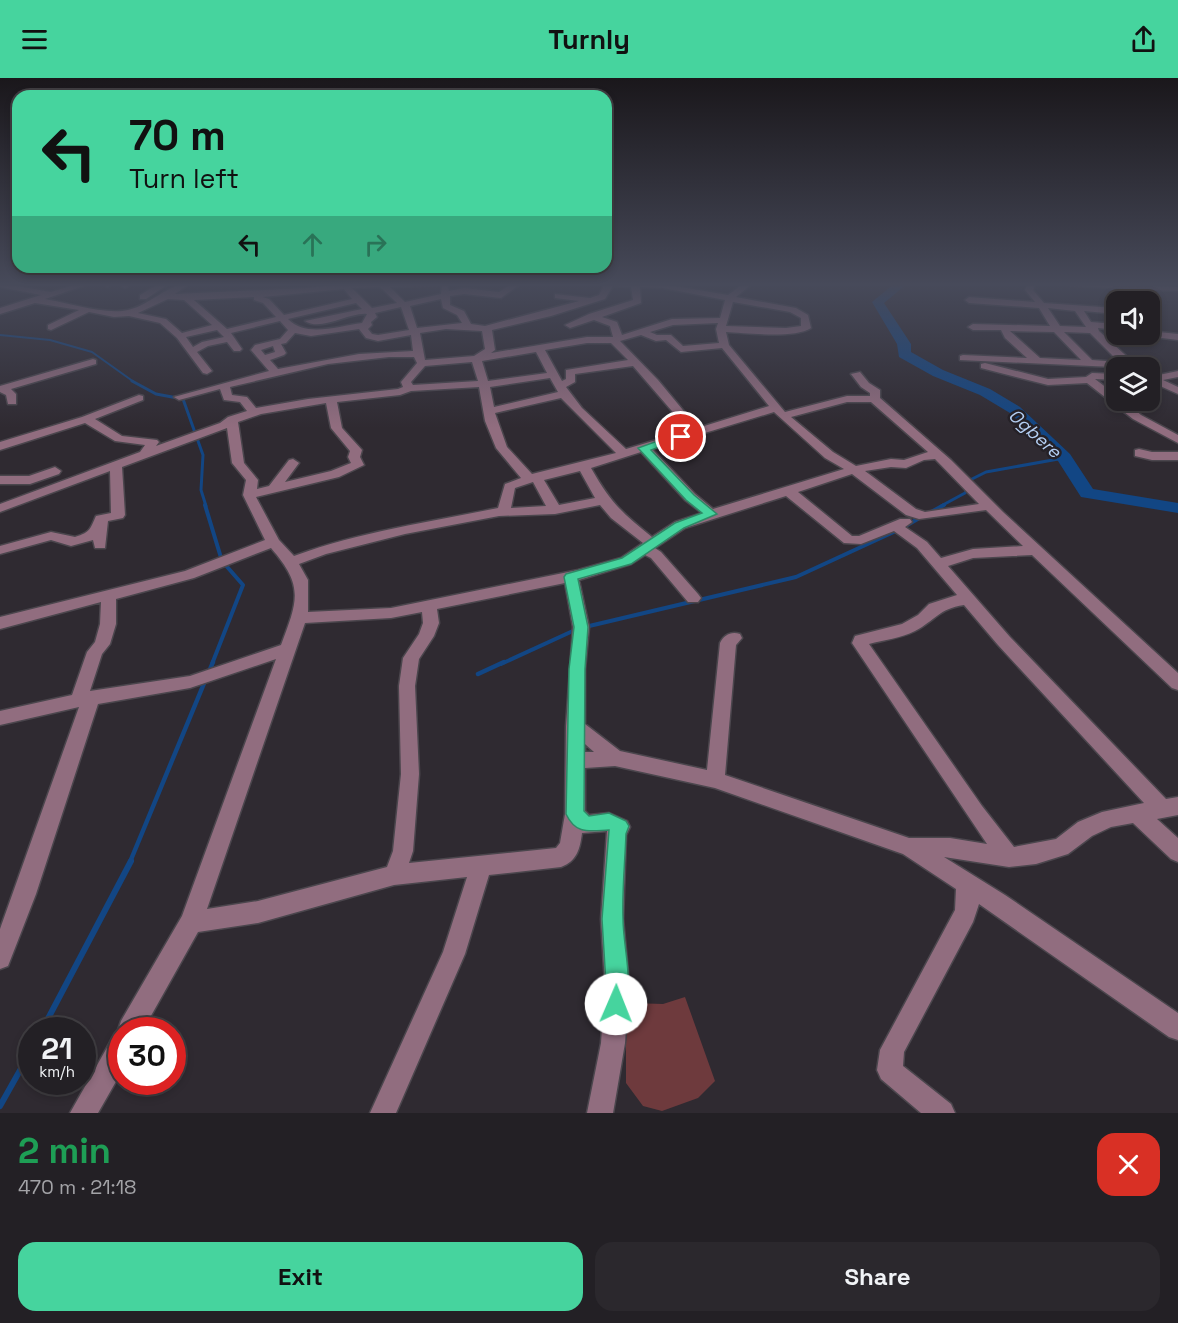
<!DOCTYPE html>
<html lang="en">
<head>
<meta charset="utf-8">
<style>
	:root { --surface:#232025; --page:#2b282d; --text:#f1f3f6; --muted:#a3a3a7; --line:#403e42; --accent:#46d49e }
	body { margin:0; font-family:"Space Grotesk",sans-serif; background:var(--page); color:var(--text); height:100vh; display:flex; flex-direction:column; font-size:22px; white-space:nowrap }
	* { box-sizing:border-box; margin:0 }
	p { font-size:20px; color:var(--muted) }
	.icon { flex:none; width:33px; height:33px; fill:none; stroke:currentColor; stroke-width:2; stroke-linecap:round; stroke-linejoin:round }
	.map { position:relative; height:1035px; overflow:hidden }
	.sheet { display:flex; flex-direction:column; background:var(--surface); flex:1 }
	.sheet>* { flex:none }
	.banner { position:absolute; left:12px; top:12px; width:600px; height:183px; border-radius:18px; box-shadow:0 3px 9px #0003,0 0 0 2px var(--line); background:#46d49e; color:#111; overflow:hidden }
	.buttons { position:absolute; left:1106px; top:213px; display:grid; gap:12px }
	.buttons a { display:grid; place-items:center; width:54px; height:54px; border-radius:12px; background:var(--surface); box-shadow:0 3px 9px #0003,0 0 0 2px var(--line); font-size:30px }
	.speed { position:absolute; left:18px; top:939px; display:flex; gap:12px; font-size:30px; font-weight:700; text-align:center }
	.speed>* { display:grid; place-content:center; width:78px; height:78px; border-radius:50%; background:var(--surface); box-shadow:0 3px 9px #0003,0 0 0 2px var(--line); line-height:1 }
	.speed small { font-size:15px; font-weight:400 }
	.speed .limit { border:9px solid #d22; background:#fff; color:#111 }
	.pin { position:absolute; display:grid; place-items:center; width:51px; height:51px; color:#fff; margin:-26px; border:3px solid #fff; border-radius:50%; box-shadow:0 2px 6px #0007 }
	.me { position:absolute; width:66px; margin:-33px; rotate:1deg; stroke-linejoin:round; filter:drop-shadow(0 0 4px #0008) }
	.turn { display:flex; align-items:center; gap:21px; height:126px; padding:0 18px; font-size:27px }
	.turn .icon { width:78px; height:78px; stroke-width:2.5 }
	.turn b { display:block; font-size:42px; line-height:51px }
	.lanes { display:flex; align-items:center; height:57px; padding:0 18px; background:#0003; justify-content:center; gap:30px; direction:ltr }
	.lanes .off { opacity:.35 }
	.round { display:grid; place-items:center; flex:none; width:63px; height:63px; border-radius:18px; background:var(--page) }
	.summary { display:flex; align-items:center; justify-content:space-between; height:102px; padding:0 18px }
	h1 { font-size:36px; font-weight:800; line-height:45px; color:#1e9e55 }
	.button { display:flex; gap:12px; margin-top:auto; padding:12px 18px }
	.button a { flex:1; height:69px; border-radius:18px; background:var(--accent); color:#111; font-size:24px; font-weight:800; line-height:69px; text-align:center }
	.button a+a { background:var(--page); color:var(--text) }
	header { display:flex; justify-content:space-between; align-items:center; height:78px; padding:0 18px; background:var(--accent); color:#111; font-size:27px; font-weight:800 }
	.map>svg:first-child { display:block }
	.green { fill:#6e3a3d }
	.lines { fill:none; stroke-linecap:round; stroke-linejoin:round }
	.stream-far4 { stroke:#124684; stroke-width:2 }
	.stream-far3 { stroke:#124684; stroke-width:3 }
	.stream-far2 { stroke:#124684; stroke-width:4 }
	.stream-far1 { stroke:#124684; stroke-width:4.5 }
	.stream { stroke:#124684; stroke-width:6 }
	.river { fill:#124684; fill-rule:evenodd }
	.minor-casing { stroke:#4b464d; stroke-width:3 }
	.minor { fill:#916d7f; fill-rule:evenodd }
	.route { fill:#46d49e; stroke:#2e8a67; stroke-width:1.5 }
	.labels { text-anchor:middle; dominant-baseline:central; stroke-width:5; stroke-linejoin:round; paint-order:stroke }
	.far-water-label { font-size:18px; font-style:italic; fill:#b3cef2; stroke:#252127 }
</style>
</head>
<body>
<header><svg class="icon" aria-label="menu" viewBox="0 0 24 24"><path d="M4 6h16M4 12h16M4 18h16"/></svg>Turnly<svg class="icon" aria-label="share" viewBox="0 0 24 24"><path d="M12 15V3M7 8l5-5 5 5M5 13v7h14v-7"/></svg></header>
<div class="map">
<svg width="1178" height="1035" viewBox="0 0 1178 1035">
	<rect width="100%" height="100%" fill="#2f2a31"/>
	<path class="green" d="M685,919L715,1003L698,1020L662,1033L643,1028L626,1005V964L631,925L663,926Z"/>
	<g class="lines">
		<path class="stream-far4" d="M0,257L50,262L92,274L134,304"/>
		<path class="stream-far3" d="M132,303L156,316L183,321L203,377L201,412L206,428
			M968,403L986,394L1064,380
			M941,428L965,415L969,409"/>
		<path class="stream-far2" d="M205,427L222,483L243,507L212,586
			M931,434L944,427
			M904,449L921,439
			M585,549L796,499L898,452
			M501,586L575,552"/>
		<path class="stream-far1" d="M208,596L213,584
			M478,596L504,584
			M130,784L205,603"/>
		<path class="stream" d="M42,952L131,783
			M0,1028L32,971"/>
		<path class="river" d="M895,205H908L884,225L911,266V274L943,292L990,311L1020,329L1070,376L1093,411L1178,425V435L1081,419L1058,383L1010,335L980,317L933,298L899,279L897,266L872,224Z"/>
		<g class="minor-casing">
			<path id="minor" d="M0,205L51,214L80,205H92L45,221C68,225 106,237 128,232C150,227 169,205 191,205L175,216L307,210L351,205H447L449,213L464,210L499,214L513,205H522L501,220L464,216L450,218V227L464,233L471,246L485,248L579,223L555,220V216L590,220L599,217L605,205L663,206L728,217L744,205H753L736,219L796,230L808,237L811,250C794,261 747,255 726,254L729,267L785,334L847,318H870V315L861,309L851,296L860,294L869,305L880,312V320L951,382L1003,434L1178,595V612L1172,610L1032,477L973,480L948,488L1010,559L1166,721L1178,719V737L1157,741L1178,760V784L1171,781L1133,745L1111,749L1092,758L1068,776L1036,786L1009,789L944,779L1005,817L1178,935V962L1169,959L979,826L973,844L904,974L903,988L951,1026L955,1035H921L881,1001L877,992L880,972L955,832L956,811L903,776L715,710L615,688L585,690V733L589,737L609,735L627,743L630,749L626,757L623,841L629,906L625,965L613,1035H587L601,965L605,906L601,841L607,753L582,755C580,771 577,783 561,789L489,797L465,876L396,1035H370L443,874L467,799L394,807L258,845L198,854L143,952H122V993L98,1035H70L113,959L120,957L118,952L121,943L182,838L276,581L190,610L98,626L36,816L8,888L0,891V851L79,629L0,647V633L72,617L87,574L95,564L100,546L101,524L0,551V539L185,493L265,462L243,417L246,402L232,385L227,350L122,389L125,437L123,440L108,443L105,470H95L93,462L71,468L51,462L0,476V468L51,454L75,459C91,454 90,451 96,438L111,435L110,393L0,434V426L140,374L145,367L115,363L85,345L0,372V364L82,339L139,317L143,318V322L95,341L122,358L157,362L159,364L156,368L220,345L228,339L247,333L240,324L224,322L220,311L179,322L174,319L269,293L251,272L255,267L280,261L288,252L280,243L231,255L242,271L240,273H234L227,264L208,268L197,274L212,293L207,296L203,295L177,260L160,245L129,238L114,239L89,234L51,252L48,251V247L79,232L35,225L0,236V230L41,217L0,209ZM442,207L441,216L405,224L390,209ZM613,208L631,209L633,222L589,236L565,247L570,250L594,242L610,248L613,259H587L491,275L495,272L492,252L551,238L605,221ZM380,209L397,225L372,230L352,210ZM640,209L663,210L725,222L720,240L672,241L622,257L617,244L602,239L641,225ZM344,211L352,221L284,237L269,221L263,219ZM254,219V222L263,225L276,239L227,251L194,222ZM168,221L184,222L212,247L182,255L166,241L138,235ZM441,221L443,230L457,237L462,245L417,250L410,228ZM733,224L790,234L801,240V248L786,250L726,248ZM356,225L362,231L305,243C321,254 349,234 367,236L362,245C338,248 306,260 288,241ZM401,229L409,252L378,257L372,256L368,251L372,247L371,244L377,239L375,235ZM718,245L716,251L719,265L683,268L671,257H657L650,254L673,247ZM359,251L366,260L378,263L411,257L413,273L359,276L278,291L270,282L284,277L286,275L281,266L286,265L295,255L311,258ZM446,251L482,253L485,271L474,278L425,282L420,255ZM217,252L224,259L202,264L193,269L186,259ZM641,257L656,263L666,262L681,274L722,270L769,328L701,349L692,343L658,302L620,263ZM587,265H611L628,282L566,292V301L562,303L545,272ZM273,268L275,274L265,277L261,272ZM536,274L547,295L488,303L482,283ZM389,279H414L417,285L401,304L403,309L398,311L308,321L256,330L247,319L232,317L230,309L328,286ZM472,284L478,303L413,307L411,304L425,288ZM633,288L684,347L690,352L626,371L582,330L566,309L575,304V296ZM550,300L558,314L494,329L490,309ZM479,309L485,343L496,370L521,400L505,406L498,430C430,444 359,454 294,478L279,462L256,419L339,399L364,387L360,379L362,372L342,350L337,324L400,317L411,313ZM561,320L616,375L532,396L507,369L495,335ZM847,324H871L928,374L904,382L891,381L856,388L833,374L791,339ZM326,325L331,350L350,373L348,379L351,385L331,393L285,404L299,385L293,381L289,382L269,408L257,411L258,402L244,385L238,344L261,336ZM774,334L825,380L844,391L713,431L695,416L652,371ZM641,374L685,422L702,435L675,444L652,459C621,434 611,425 591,390ZM935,381L979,426L925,434L916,431L865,393L891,389L906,390L924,382ZM580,393L595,420L559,427L544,402ZM852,396L906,437L919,441L986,432L1023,468L973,471L941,480L927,464L905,449L912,444L910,441H900L859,458H852L798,414ZM533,404L546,428L511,430L515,410ZM786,418L844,465L861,466L894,453L917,470L957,517L929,526L918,537L902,546L855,558L852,565L987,766L950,760H909L725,697L736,567L742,560L740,556C731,553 724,557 720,565L707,692L620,673L585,646V591L589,549L579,502L631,486L645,477L651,480L688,524H698L701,520L698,516L661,474L655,470L685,450ZM600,427L611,440L643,465L621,480L578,492L391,530L308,534V502L299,486L326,476L405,456L499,438L555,436ZM271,470C304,508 298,522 281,567L190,598L90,613L102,576L110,566L116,546V521L194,500ZM565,505L573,549L566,648L565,736L560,765L556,770L409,785L413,773L419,696L415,608L419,581L434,558L439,545L437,531ZM964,527L998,567L1144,725L1102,734L1078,744L1056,761L1014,769L982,728L869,566C884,562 901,560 915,553C936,542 938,531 964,527ZM422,534L423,545L419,556L403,580L399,608L401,696L393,773L387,789L258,823L207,831L305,545L391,540ZM585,666L594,674H585Z
				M101,205H110L111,207L107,209Z
				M124,205H134L125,210L121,208Z
				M160,205H170L146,221H140V217Z
				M1028,205H1036L1033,212L1044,225L1116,230V236L1084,233L1091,244L1116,246V252L1098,250L1099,253L1135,286V290L960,282V278L963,277L1027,280L1005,260L1001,252H973L968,249L973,246L1050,248L1039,230L969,225L965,222L969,219L1035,224L1025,212ZM1048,230L1075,233L1086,249L1060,248ZM1010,253L1054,254L1081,282L1040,280ZM1064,254L1090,255L1119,284L1092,282Z
				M1061,205L1178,209V213L1134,211L1131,216L1134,224H1126L1123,216L1126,211L1065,207Z
				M1149,253L1178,256V262L1146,258L1149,256Z
				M93,281L96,282V286L11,311L16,316V326H8L6,317L0,314V308Z
				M985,285L1048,301L1086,299L1092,295L1116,296V302L1095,301L1116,317V322H1123L1141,337L1178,357V365L1133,341L1087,305L1048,307L981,290V286Z
				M1178,293V299L1163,302L1178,309V316L1149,303V296L1154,298Z
				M1139,371L1152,374H1178V382H1152L1135,378V372Z
				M55,389L61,393L59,396L30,406H0V398H29Z"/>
		</g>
		<use href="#minor" class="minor"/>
	</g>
	<linearGradient id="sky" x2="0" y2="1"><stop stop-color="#1a171b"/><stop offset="0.59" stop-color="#474a5a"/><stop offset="1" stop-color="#474a5a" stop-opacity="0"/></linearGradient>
	<rect width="1178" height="350" fill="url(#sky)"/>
	<path class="route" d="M677,356L686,359L651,372L694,417L717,436L684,450L631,486L578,501L588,549L585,591L584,733L589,738L609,735L626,743L629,748L626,756C625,784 622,812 623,840C623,870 635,906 623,933L616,937L608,933L605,926L606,906L602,841L609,752C589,753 576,757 566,736L569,591L574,549L564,499L566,496L622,480L675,445L702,435L686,422L638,370Z"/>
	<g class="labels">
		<g class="far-water-label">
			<text transform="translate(1035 355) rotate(42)">Ogbere</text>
		</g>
	</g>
</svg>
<div class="buttons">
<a><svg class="icon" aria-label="sound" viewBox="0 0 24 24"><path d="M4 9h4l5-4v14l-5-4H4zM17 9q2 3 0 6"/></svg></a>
<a><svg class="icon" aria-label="layers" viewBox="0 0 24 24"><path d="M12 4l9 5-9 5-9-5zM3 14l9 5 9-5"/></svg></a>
</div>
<div class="speed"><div>21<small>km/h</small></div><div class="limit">30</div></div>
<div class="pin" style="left:681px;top:359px;background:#d93025"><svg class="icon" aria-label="arrive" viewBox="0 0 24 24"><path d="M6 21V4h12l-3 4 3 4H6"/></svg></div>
<svg class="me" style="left:616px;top:926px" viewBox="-20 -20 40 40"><circle r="19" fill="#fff"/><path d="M0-13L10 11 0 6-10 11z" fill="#46d49e"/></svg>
<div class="banner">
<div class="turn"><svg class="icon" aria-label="left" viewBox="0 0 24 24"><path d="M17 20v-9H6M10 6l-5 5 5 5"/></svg><div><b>70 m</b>Turn left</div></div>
<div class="lanes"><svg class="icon" aria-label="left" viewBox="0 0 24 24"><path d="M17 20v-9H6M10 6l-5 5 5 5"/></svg><svg class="icon off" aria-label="ahead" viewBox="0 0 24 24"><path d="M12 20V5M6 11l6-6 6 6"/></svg><svg class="icon off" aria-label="right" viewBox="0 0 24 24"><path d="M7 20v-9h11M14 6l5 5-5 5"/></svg></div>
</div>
</div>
<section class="sheet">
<div class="summary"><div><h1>2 min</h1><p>470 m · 21:18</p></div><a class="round" style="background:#d93025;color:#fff"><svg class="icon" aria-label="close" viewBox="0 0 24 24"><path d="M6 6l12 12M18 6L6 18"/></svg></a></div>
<div class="button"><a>Exit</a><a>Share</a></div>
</section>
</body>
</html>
